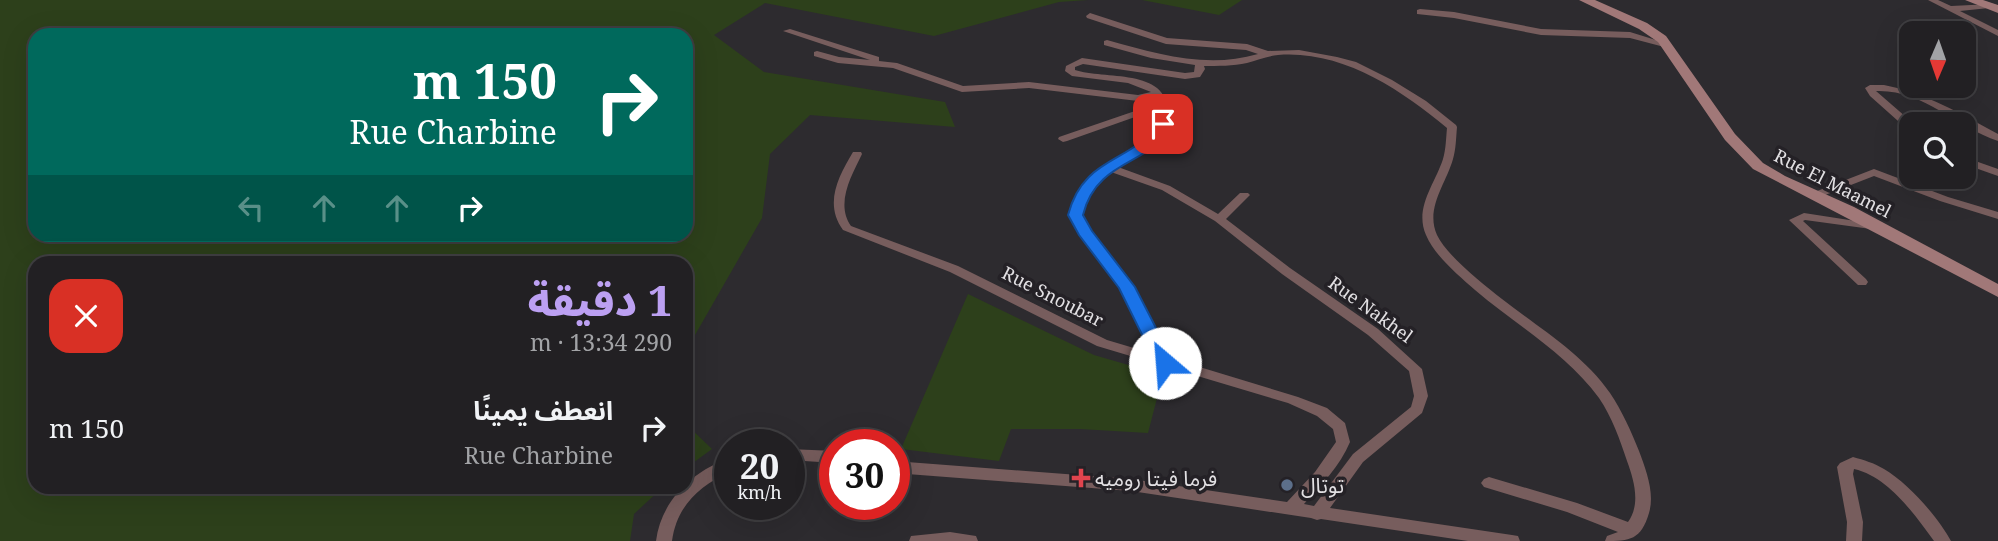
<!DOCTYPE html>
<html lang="ar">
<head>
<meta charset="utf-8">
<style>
	:root { --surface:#222023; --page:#2e2d30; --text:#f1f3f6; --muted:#a2a3a6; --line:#3f3e41; --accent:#bca0f2 }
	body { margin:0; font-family:"Noto Serif","Noto Sans Arabic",serif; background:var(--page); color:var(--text); direction:rtl; height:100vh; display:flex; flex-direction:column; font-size:26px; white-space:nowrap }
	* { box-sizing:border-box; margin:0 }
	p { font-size:23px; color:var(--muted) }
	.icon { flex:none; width:38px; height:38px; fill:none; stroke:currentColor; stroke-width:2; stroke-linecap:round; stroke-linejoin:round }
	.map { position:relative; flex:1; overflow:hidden; direction:ltr }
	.side { position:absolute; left:28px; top:256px; width:665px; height:238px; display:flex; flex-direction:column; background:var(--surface); border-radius:21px; box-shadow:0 7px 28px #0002,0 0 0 2px var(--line); direction:rtl }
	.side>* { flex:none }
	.banner { position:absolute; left:28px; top:28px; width:665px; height:214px; border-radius:21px; box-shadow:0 7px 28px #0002,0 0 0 2px var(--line); direction:rtl; background:#00695c; color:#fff; overflow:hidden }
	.needle { width:46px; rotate:182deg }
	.tools { position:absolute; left:1899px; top:21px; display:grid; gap:14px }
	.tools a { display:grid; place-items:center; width:77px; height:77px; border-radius:14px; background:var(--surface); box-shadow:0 7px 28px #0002,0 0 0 2px var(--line); font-size:35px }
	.speed { position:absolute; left:714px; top:429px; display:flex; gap:14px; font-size:35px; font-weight:700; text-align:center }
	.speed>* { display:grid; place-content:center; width:91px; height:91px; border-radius:50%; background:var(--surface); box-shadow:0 7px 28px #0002,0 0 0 2px var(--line); line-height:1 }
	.speed small { font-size:18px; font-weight:400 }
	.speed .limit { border:10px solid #d22; background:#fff; color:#111 }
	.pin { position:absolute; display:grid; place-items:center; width:60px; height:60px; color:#fff; margin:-30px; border-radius:14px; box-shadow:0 4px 10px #0006 }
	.me { position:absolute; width:77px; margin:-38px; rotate:333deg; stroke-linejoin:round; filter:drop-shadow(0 0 5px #0008) }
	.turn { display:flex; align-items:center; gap:24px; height:147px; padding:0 21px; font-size:32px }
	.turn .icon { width:91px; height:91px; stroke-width:2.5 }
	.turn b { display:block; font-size:49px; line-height:60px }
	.lanes { display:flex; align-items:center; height:66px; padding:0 21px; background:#0003; justify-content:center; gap:35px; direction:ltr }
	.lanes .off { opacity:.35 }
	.round { display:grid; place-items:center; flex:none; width:74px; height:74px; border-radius:21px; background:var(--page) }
	.overview { display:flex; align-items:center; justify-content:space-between; height:119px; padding:0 21px }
	h1 { font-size:42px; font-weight:800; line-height:52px; color:var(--accent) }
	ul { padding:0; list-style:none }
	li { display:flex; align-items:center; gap:21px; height:105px; padding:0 21px }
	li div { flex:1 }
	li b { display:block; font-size:26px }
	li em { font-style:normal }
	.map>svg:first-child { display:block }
	.green { fill:#2d401b; fill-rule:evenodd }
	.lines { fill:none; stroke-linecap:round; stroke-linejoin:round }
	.street { fill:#775d5d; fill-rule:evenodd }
	.secondary { fill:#a17878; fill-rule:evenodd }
	.route { fill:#1a73e8; stroke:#114b97; stroke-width:2 }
	.health-dot { fill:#e0444e; stroke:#242126; stroke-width:2.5 }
	.service-dot { fill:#5c6f8a; stroke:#242126; stroke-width:2.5 }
	.labels { text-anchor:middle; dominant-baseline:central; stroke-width:7; stroke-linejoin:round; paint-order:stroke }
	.street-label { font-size:18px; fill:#e2e0e3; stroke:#242126 }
	.near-poi-label { font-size:21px; fill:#e2e0e3; stroke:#242126; text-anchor:start }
</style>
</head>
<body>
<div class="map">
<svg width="1998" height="541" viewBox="0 0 1998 541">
	<rect width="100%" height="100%" fill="#2d2b2f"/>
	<path class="green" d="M0,0H1088L1059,2L934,36L765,3L714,35L764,72L945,102L955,127L810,115L770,154L762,218L691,342L687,425L712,449L686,468V262H35V486L663,487L634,514L630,541H0ZM35,35H686V234H35Z
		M1142,0H1242L1219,15Z
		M968,294L1094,355L1163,375L1148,433L1080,429H1011L999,461L901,449Z"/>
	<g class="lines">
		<path class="street" d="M1928,0H1938L1951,6L1992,4L1993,6L1989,8L1960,11L1998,30V36Z
			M1420,9L1454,12L1541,29L1630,32L1672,45L1668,48L1630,38L1541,35L1454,18L1417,14V10Z
			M1090,13L1167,38L1247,44L1268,51L1299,50L1337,57L1356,62L1392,80L1426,101L1456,125L1457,127C1456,138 1456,149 1453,159C1446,184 1425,208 1437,235C1447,256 1483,284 1502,299C1539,328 1583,354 1610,393C1622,411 1631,431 1639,451C1646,470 1655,493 1649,513C1641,540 1630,541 1605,541L1607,536L1618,532L1567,512L1484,487L1481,483L1484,479L1489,477L1577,503L1628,522C1641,504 1634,480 1627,461C1620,440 1612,417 1599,398C1566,353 1516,325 1475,290C1458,275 1435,256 1426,235C1414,208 1435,184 1443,159C1446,149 1446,138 1447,128C1400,89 1342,50 1278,55C1268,56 1257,60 1247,63C1233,66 1218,66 1204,66L1205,69L1200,77L1185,79L1083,64L1075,67V70C1104,80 1170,67 1168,115C1167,143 1140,155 1118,167L1170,186L1218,214L1240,193H1248L1250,195L1226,219L1290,268L1378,329L1422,369L1428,396L1422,413L1363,462L1330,508L1512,535L1518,536L1520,541H1468L1321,519L1317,520L1311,518L1131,491L894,473V461L1131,479L1287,502L1315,472L1336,442L1333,429L1317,416L1288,403L1097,346L950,272L843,230C824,204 838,177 853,152H861L862,154C852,175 835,203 851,226L958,266L1107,340L1154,354L1121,288L1081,234L1070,215L1076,197L1103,165L1108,164C1126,154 1148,146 1156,125L1135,117L1067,141L1063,142L1058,139L1059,137L1135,111L1158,119L1157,103L1155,97L1138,101L1029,88L962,92L893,68L838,63L814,56V52L817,51L839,57L870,60L783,31L790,29L879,57V61L897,63L963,86L1029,82L1138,95L1151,92L1128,83L1072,76L1065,71L1066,66L1082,58L1185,73L1194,72L1195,65L1151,58L1104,45V41L1107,40C1157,54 1207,69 1258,54L1246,50L1166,44L1087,18L1086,16ZM1111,172L1162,190L1215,221L1282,274L1368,335L1409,371L1414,396L1411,407L1353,454L1314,506L1304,504C1321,485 1340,466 1350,442L1345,423L1327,408L1298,397L1170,358C1157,335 1147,309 1133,286C1120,266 1087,237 1082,216C1078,200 1100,180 1111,172Z
			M1884,85C1926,93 1961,114 1998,134V141C1957,127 1922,89 1876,91L1914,124H1911V130L1907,129L1870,96L1865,88L1870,85Z
			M1964,157L1998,169V176L1964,164Z
			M1874,169L1948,197L1998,212V219L1940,201L1874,176L1820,197L1816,198L1810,195L1812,193Z
			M1804,213L1875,224L1877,226L1875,228L1871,229L1805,220L1803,221L1866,279L1868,282L1866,285H1858L1789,220Z
			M789,449L835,451V463L789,460Z
			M1853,457C1864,460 1874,463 1884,469C1908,483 1938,517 1951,541H1934C1914,514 1889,477 1854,469L1853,474L1863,522L1862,541H1846L1847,522L1837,467L1840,463Z
			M730,458V471C699,487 677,505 672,541H656C661,501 692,471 730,458Z
			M950,532L976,536L978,541H909L911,536Z"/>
		<path class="secondary" d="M1579,0H1595L1647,23L1666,36L1735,134L1763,163L1785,176L1854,207L1998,284V297L1753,169L1725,140L1658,42L1639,29Z
			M1965,0H1983L1998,5V13Z"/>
	</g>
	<path class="route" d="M1163,120L1169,124C1158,165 1097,156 1083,215L1092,231L1135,287L1174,363L1165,369L1156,363L1119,288L1079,235L1068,215C1084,153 1136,164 1158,121Z"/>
	<path class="health-dot" d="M1077.5 467.5h7v7h7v7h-7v7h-7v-7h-7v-7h7z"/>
	<circle class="service-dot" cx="1287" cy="485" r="7"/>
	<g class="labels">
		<g class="street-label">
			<text transform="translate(1833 183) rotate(27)">Rue El Maamel</text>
			<text transform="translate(1053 296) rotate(27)">Rue Snoubar</text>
			<text transform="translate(1371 309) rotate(36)">Rue Nakhel</text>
		</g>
		<g class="near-poi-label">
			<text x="1095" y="478">فرما فيتا روميه</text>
			<text x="1301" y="485">توتال</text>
		</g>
	</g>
</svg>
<div class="tools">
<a><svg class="needle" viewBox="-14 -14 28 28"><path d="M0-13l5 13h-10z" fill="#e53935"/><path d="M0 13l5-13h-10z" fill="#a2a3a6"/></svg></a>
<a><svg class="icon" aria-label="search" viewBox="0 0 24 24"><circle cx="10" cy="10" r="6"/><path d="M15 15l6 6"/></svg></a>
</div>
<div class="speed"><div>20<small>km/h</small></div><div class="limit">30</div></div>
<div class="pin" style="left:1163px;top:124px;background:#d93025"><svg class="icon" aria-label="arrive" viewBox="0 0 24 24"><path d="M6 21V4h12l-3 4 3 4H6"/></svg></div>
<svg class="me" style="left:1165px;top:363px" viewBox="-20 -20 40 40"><circle r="19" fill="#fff"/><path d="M0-13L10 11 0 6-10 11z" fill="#1a73e8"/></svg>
<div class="banner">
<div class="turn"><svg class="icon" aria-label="right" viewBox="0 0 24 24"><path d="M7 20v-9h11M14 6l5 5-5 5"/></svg><div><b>150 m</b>Rue Charbine</div></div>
<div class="lanes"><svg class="icon off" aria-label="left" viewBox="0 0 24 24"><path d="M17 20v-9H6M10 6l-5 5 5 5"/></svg><svg class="icon off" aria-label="ahead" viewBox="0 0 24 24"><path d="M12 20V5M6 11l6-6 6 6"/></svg><svg class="icon off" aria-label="ahead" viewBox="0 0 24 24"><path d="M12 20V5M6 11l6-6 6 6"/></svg><svg class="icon" aria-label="right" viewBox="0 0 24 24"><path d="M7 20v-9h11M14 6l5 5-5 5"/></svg></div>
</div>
<section class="side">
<div class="overview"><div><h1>1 دقيقة</h1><p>290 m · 13:34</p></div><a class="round" style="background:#d93025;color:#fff"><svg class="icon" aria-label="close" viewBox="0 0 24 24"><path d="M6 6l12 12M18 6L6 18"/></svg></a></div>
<ul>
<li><svg class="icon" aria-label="right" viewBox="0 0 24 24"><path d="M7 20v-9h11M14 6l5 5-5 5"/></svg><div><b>انعطف يمينًا</b><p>Rue Charbine</p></div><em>150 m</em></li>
</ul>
</section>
</div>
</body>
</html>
